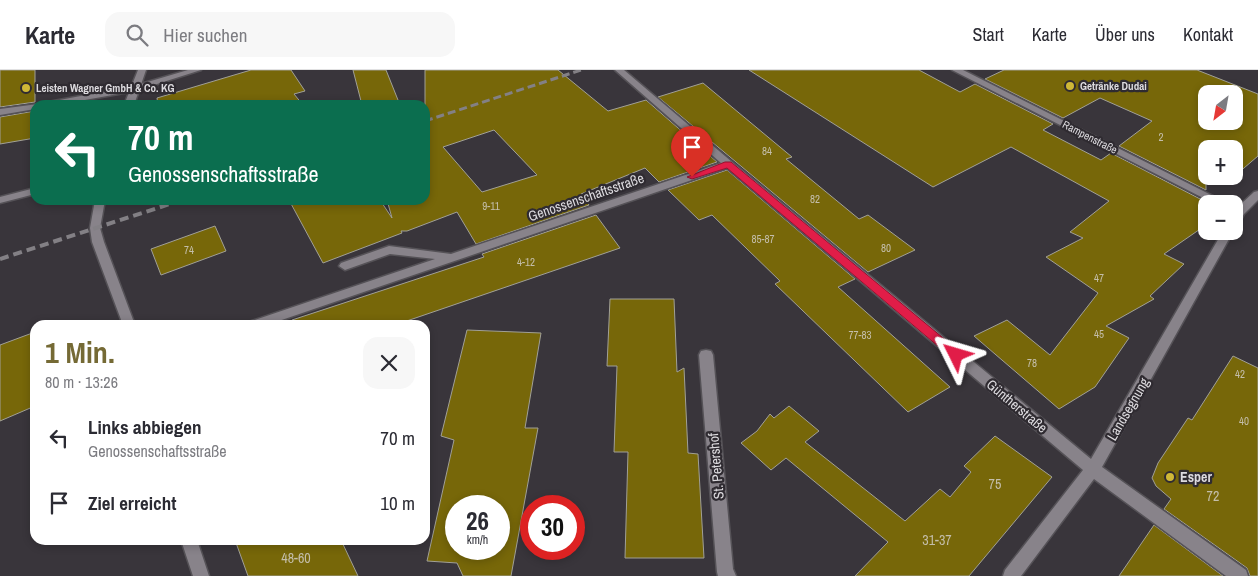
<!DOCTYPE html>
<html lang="de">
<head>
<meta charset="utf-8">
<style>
	:root { --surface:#fff; --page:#f7f7f7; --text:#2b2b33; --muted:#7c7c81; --line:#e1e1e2; --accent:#756a35 }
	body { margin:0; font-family:"Archivo Narrow",sans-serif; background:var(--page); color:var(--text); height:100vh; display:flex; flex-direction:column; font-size:19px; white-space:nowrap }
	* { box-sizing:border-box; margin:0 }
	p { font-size:16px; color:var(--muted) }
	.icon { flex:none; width:28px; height:28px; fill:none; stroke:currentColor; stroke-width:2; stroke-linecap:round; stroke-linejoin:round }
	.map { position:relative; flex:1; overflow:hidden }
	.drawer { position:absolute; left:30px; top:250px; width:400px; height:225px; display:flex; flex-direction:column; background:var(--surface); border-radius:15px; box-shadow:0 2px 8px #0003 }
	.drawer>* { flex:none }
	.guide { position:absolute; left:30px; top:30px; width:400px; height:105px; border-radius:15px; box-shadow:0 2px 8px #0003; background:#0b6e4f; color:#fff; overflow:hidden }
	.needle { width:32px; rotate:211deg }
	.buttons { position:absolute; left:1198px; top:15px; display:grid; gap:10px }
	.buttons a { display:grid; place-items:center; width:45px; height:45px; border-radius:10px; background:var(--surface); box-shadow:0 2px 8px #0003; font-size:25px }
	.speed { position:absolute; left:445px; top:425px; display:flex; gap:10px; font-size:25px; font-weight:700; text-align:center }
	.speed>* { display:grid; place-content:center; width:65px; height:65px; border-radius:50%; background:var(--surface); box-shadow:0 2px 8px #0003; line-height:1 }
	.speed small { font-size:12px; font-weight:400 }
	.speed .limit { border:8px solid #d22; background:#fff; color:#111 }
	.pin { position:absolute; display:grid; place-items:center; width:42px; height:42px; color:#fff; margin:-51px -21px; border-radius:50% 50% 50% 0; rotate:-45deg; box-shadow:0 0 5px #0007 }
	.pin .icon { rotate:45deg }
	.me { position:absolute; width:55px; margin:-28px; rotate:310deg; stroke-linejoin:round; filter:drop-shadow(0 0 4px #0008) }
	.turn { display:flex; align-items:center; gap:18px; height:105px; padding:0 15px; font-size:22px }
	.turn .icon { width:65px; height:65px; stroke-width:2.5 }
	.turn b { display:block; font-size:35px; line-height:42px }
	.round { display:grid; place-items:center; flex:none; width:52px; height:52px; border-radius:15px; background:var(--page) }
	.overview { display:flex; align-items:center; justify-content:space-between; height:85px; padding:0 15px }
	h1 { font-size:30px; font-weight:800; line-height:38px; color:var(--accent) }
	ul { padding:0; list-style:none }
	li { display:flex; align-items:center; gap:15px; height:65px; padding:0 15px }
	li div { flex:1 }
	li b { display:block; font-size:19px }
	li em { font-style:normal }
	header { display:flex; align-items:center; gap:30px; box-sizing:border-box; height:70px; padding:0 25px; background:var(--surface); border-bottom:1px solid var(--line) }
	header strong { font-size:24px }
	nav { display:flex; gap:28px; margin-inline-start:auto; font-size:18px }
	.search { width:350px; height:45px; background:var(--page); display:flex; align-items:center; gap:12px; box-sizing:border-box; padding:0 18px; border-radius:15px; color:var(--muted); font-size:19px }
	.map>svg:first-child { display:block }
	.building { fill:#776709; stroke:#a1a097; fill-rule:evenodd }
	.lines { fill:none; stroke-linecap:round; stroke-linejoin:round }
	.street-casing { stroke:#555257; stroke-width:3 }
	.secondary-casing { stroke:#555257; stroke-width:3 }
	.street { fill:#88838a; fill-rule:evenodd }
	.secondary { fill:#88838a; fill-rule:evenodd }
	.rail-far1 { stroke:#838085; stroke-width:3; stroke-dasharray:8 4; stroke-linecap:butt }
	.rail { stroke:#838085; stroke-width:4; stroke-dasharray:9 5; stroke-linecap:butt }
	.route { fill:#e11d48; stroke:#92132f }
	.poi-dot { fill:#cfb837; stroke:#2f2b31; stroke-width:2 }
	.labels { text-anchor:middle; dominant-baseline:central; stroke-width:4.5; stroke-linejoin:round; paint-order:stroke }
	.far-poi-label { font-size:11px; font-weight:bold; fill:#dddbdf; stroke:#2f2b31; text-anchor:start }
	.far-street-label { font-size:11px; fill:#dddbdf; stroke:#2f2b31 }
	.number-label { font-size:11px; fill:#c4beaa }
	.street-label { font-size:14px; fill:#dddbdf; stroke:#2f2b31 }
	.poi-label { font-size:14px; font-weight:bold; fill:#dddbdf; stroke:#2f2b31; text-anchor:start }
	.near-number-label { font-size:14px; fill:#c4beaa }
</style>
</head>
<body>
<header>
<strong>Karte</strong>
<div class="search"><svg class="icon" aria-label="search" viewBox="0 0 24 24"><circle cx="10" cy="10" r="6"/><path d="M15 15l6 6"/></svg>Hier suchen</div>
<nav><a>Start</a><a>Karte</a><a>Über uns</a><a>Kontakt</a></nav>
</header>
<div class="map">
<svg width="1258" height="506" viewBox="0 0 1258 506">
	<rect width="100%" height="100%" fill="#39353b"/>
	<path class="building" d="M0,0H35V32L0,37Z
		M251,0H291L305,21L294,24L303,35H158L157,28Z
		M353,0H386L400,35H362Z
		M425,0H558L608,41L646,30L717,92L659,112L645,98L581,124L589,135L476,174L457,142L407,161H401L402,163L323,193L289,130H380L392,148L387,130H425ZM494,60L537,105L482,122L443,77Z
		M749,0H919L960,22L975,14L1053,54L1043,60L1101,90L1111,83L1206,132V155L1164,184L1184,194L1150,226L1154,229L1106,256L1129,268L1095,317L1059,339L974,266L1007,250L1050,285L1098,223L1046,187L1083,168L1070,162L1109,131L1011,77L933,117Z
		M1004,0H1197L1258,24V86L1230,110L1222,106H1234V79H1206V120L1119,76L1152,51L1100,28L1063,48L985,9ZM1206,24H1234V51H1206Z
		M703,13L792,87L786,89L859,149L868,145L915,180L868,202L658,27Z
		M35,41V68L0,74V47Z
		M727,100L855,209L838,217L950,317L908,342L775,214L780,211L712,145L699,150L668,120Z
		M596,145L620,178L395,255H293L292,250L484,187L482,184Z
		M215,156L226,181L161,205L151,179Z
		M610,229H674L677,302L684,298L688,383L698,384L704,488H625L628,382H614L617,296H607Z
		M467,260L541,263L525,358H538L511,506H463L457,493L427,491L454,370L441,366ZM456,436H499V479H456Z
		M35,262V336L0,351V275Z
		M1233,286L1258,298V506H1250L1247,498L1164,439L1171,429L1156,416L1152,408L1158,393L1188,348L1192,350Z
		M789,336L819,361L805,372L905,451L940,419L950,427L971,402L964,396L995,366L1052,407L969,506H855L888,472L786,388L771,400L741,373L757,361L770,344L774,348Z
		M1154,455L1223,506H1119Z
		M235,470H341L358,506H248Z"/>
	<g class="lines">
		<g class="street-casing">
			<path id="street" d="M138,0H146L134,35H124Z
				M615,0H624L732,92L1091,389L1223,161L1234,160L1102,397L1246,500L1248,506H1226L1094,409L1021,506H1003L1005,500L1083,400L727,98L267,255H247L249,252L435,189L390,184L345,200L339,196L341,193L389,176L451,184L721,93Z
				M952,0H963L1229,134H1215Z
				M35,118V124L0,133V127Z
				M1258,121V130L1244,144L1238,155L1234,156C1234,136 1241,135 1254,122Z
				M95,130H105L100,158L104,172L135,255H123L92,172L90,158Z
				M706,280L711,281L713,285L733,499L736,506H718L717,502L699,285L701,281Z
				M181,470H197L209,506H193Z"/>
		</g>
		<g class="secondary-casing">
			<path id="secondary" d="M188,0H201L135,21L57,35H35V39L0,45V39L38,34L134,16Z"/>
		</g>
		<use href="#street" class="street"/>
		<use href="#secondary" class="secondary"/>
		<path class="rail-far1" d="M425,51L581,0
			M172,133L182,130"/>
		<path class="rail" d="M0,189L176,132"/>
	</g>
	<path class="route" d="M725,92H731L960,282L962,285L960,288H952L727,98L692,109L687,107Z"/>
	<g class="poi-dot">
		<circle cx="1070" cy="16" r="5"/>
		<circle cx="26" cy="18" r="5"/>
		<circle cx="1170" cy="407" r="5"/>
	</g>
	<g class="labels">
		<g class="far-poi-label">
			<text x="1080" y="16">Getränke Dudai</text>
			<text x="36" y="18">Leisten Wagner GmbH &amp; Co. KG</text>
		</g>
		<g class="far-street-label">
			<text transform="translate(1090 67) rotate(27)">Rampenstraße</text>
		</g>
		<g class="number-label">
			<text x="1161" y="67">2</text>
			<text x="767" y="81">84</text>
			<text x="815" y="129">82</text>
			<text x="491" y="136">9-11</text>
			<text x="763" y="169">85-87</text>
			<text x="886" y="178">80</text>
			<text x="189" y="180">74</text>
			<text x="526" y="192">4-12</text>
			<text x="1099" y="208">47</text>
			<text x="1099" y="264">45</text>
			<text x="860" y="265">77-83</text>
			<text x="1032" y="293">78</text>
			<text x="1240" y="304">42</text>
			<text x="1244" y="351">40</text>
		</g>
		<g class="street-label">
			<text transform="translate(586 127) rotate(-19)">Genossenschaftsstraße</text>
			<text transform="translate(1017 336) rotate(40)">Güntherstraße</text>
			<text transform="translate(1128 339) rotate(-60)">Landsegnung</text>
			<text transform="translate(716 396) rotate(-95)">St. Petershof</text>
		</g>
		<g class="poi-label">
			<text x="1180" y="407">Esper</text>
		</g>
		<g class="near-number-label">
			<text x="995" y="414">75</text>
			<text x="1213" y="426">72</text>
			<text x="937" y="470">31-37</text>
			<text x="296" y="488">48-60</text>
		</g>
	</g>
</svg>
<div class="buttons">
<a><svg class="needle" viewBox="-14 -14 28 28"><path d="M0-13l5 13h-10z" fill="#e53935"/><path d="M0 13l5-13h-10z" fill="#7c7c81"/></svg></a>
<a>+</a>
<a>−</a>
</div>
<div class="speed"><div>26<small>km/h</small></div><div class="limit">30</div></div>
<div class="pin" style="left:692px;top:107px;background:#d93025"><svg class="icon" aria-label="arrive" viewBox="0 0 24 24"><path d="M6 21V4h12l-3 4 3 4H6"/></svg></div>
<svg class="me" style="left:956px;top:285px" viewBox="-20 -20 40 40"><path d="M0-17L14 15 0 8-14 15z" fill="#e11d48" stroke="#fff" stroke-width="4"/></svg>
<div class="guide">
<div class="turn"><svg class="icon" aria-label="left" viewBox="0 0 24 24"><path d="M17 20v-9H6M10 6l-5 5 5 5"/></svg><div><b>70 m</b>Genossenschaftsstraße</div></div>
</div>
<section class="drawer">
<div class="overview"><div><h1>1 Min.</h1><p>80 m · 13:26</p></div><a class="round"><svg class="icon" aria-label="close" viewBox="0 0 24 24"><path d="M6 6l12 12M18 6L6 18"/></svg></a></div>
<ul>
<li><svg class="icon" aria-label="left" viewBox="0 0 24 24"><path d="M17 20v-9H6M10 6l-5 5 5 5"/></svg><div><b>Links abbiegen</b><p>Genossenschaftsstraße</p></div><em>70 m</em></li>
<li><svg class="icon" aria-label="arrive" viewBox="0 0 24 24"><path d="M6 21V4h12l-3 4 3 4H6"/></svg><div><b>Ziel erreicht</b></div><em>10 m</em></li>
</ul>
</section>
</div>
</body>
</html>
